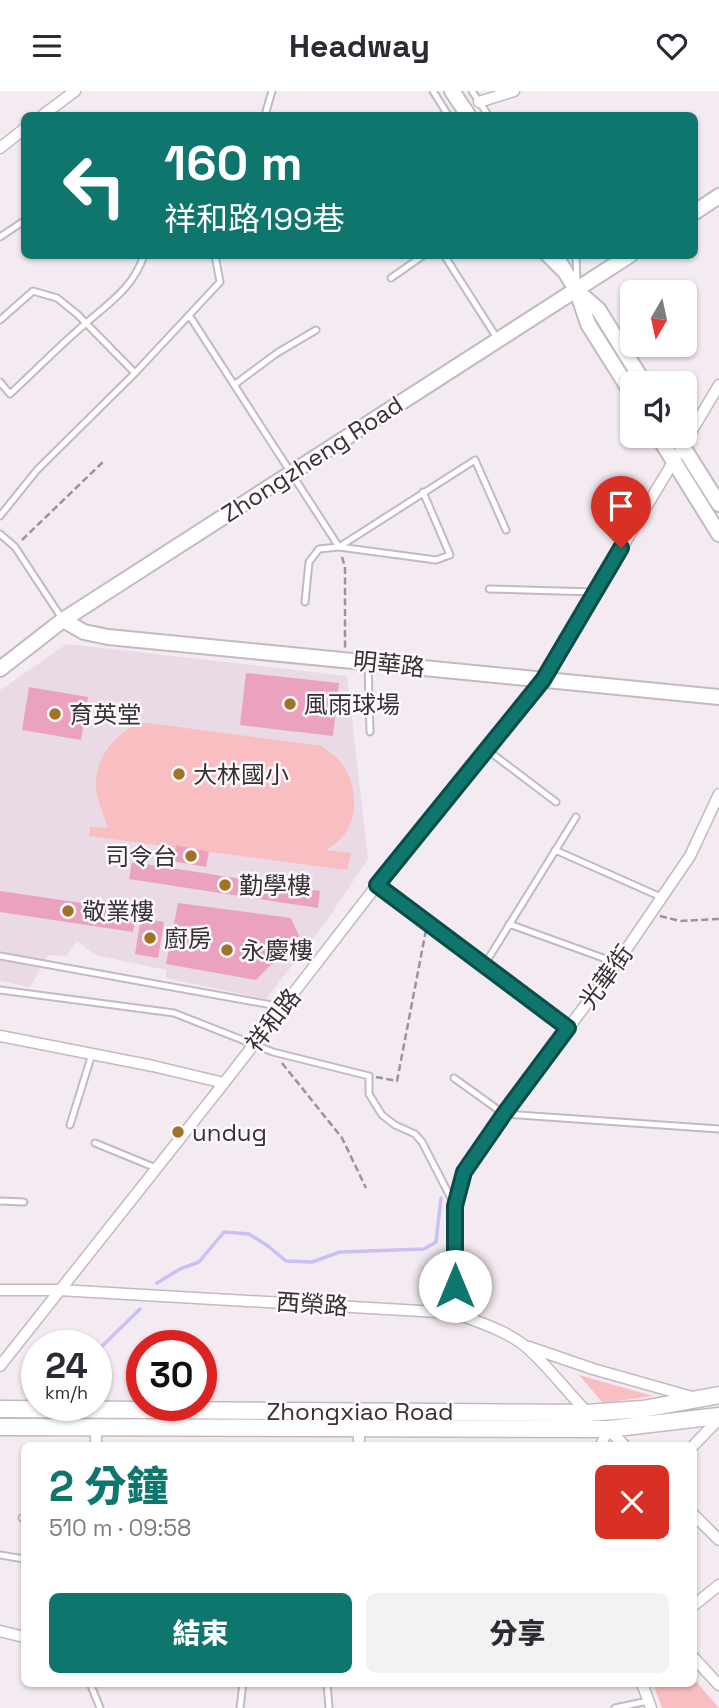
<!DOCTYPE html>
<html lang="zh-TW">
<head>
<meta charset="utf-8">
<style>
	:root { --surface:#fff; --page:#f2f2f3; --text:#2b2b33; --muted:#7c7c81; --accent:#0f766e }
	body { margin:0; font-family:"Space Grotesk","Noto Sans TC",sans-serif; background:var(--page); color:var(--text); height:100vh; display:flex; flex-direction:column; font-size:26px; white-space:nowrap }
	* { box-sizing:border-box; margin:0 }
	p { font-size:23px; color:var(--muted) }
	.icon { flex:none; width:38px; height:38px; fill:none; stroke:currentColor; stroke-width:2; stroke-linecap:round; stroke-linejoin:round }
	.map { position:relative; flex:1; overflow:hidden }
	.details { position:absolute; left:21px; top:1351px; width:676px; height:245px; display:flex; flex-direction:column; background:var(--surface); border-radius:10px; box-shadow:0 2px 5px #0004 }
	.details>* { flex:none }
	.banner { position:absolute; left:21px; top:21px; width:677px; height:147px; border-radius:10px; box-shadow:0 2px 5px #0004; background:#0f766e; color:#fff; overflow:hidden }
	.needle { width:46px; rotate:189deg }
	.tools { position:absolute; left:620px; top:189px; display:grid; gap:14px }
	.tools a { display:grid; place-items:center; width:77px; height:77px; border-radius:10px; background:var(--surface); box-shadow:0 2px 5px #0004; font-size:35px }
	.speed { position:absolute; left:21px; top:1239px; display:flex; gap:14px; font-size:35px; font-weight:700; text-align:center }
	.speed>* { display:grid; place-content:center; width:91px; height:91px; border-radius:50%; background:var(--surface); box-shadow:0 2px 5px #0004; line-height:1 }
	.speed small { font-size:18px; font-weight:400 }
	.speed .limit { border:10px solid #d22; background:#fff; color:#111 }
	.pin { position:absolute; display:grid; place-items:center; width:60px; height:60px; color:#fff; margin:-72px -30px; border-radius:50% 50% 50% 0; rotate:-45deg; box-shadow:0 0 7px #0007 }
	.pin .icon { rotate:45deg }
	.me { position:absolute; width:77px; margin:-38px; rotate:0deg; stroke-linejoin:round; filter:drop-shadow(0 0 5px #0008) }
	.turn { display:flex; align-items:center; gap:24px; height:147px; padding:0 28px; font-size:32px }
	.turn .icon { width:91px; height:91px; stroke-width:2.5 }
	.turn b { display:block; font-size:49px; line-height:60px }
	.round { display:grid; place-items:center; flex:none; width:74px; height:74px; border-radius:10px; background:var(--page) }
	.overview { display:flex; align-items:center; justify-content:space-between; height:119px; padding:0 28px }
	h1 { font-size:42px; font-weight:800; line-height:52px; color:var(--accent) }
	.primary-button { display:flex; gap:14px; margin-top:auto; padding:14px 28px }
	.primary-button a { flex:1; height:80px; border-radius:10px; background:var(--accent); color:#fff; font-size:28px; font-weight:800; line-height:80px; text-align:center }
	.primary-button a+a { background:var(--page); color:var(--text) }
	header { display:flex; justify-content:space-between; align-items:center; height:91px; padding:0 28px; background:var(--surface); font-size:32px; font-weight:800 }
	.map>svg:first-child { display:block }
	.built { fill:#e9dae6 }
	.green { fill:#f9bec1 }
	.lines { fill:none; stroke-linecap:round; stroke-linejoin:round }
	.stream { stroke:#cac0f6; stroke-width:3.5 }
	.building { fill:#eaa2bf }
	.lane-casing { stroke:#c3bac1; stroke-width:9 }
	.street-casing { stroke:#c3bac1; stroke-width:13 }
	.secondary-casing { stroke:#c3bac1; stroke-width:18 }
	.primary-casing { stroke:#c3bac1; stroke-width:19 }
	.path { stroke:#9a9399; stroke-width:2.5; stroke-dasharray:7 3.5; stroke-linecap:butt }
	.lane { stroke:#fff; stroke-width:5 }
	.street { stroke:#fff; stroke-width:10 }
	.secondary { stroke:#fff; stroke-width:14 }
	.primary { stroke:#fff; stroke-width:16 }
	.route-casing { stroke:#0a4d48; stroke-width:18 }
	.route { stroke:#0f766e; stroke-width:12 }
	.poi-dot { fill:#a27326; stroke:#fff9fd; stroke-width:2.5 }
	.labels { text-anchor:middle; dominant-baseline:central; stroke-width:5; stroke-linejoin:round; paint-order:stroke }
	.street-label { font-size:24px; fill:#353235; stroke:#fff9fd }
	.poi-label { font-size:24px; fill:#353235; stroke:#fff9fd; text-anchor:start }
</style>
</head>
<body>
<header><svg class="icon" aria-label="menu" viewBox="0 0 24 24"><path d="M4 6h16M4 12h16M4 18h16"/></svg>Headway<svg class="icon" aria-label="heart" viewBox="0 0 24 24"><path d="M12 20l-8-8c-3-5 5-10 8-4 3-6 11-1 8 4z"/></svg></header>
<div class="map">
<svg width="719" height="1617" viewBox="0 0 719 1617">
	<rect width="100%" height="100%" fill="#f4eaf2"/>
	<path class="built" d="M67,553L347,585L368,768L325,832L266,908L166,887V879L95,864L77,850L66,865L48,864L30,896L0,890V599Z"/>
	<path class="green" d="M140,631L322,655C327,660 334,664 339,669C355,688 360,720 346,741C341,749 334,754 326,759L351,762L347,779L89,745L90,736L108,737C105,726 99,715 97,704C91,670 112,646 140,631Z
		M579,1284L653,1305L603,1312Z
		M693,1587L719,1617H662L653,1593L693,1592Z"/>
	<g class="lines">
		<path class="stream" d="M157,1192L180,1178L199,1171L224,1141L249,1143L268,1155L286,1170L312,1171L340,1161L424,1158L436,1151L441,1107
			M96,1261L140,1218"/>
	</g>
	<path class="building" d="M246,582L339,592L333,645L240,634Z
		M29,596L88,606L81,649L22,639Z
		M176,754L209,761L206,776L173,770Z
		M132,771L320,800L318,817L129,788Z
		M0,800L136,820L133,841L0,821Z
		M178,812L291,827L299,845L256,889L166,873Z
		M141,827L164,831L158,867L135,863Z"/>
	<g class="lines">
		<g class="lane-casing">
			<path id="lane" d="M433,0L448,24
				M472,0L488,24
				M265,24L272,0
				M0,146L24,130
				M444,164L497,247
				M542,164L560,182
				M576,164L577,193
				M391,187L424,164
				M189,224L339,456L475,369L506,439
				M0,229L33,200L57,207L77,223L135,282
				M0,291L10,303C35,280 59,255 85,233C109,212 134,196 144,164
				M234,294L277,262L316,239
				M0,425L37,379L135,282L220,191L215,164
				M0,443L15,456L63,529
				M489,498L594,501
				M305,511L309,471L319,458L339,456L436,469L450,464L423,401
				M368,574L370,641
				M486,658L556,711
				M555,759L661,806
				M378,794L568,937
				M509,833L617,872
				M0,865L283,916
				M485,873L576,726
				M0,899L174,922L273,961L369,985V1003L382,1024L395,1034L415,1043L422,1051L455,1115
				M454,987L504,1023L719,1038
				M70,1034L92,963
				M95,1052L156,1077
				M0,1110L24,1111
				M22,1427H24
				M0,1464L24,1468
				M90,1592L100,1617
				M327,1592L329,1617
				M240,1617L243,1592
				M615,1617L648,1610"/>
		</g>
		<g class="street-casing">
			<path id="street" d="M479,11L514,0
				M43,24L75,0
				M0,57L24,38
				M0,945L153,975L224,992
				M0,1199H59L455,1222C478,1231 505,1239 525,1255C549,1275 567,1302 590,1324
				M455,1222V1115L464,1081L504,1023L617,872L690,765L719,703
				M529,1256L593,1278L692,1306
				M0,1275L224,992L377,794L543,589L719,294
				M607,1337L624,1354
				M96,1354V1336
				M359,1354V1335
				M601,1354L608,1338
				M693,1355L719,1328
				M693,1423L719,1449
				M693,1515L719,1494
				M0,1540L24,1546
				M693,1566L719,1594
				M642,1592L651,1617"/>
		</g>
		<g class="secondary-casing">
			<path id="secondary" d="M452,0L468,24
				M695,121L719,105
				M555,164L577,200L588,233L632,303
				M578,201L598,218L644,292
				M658,345L719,443
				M676,345L719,413
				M63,529L84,541L108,546L719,606
				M0,578L63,529L630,164"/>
		</g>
		<g class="primary-casing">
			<path id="primary" d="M0,1318L587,1322L643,1318L719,1304
				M0,1336L608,1338L719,1325"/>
		</g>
		<path class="path" d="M22,449L105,369
			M342,466L345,476V557
			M660,825L680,830L719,828
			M282,972L342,1047L366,1097
			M376,986L397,990L426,839"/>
		<use href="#lane" class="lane"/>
		<use href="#street" class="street"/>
		<use href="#secondary" class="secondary"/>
		<use href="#primary" class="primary"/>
	</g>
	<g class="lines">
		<g class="route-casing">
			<path id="route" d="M455,1195V1115L464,1081L504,1023L568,937L377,794L543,589L621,457"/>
		</g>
		<use href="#route" class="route"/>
	</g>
	<g class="poi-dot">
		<circle cx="290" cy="613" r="7"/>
		<circle cx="55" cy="623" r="7"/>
		<circle cx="179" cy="683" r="7"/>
		<circle cx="191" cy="765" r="7"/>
		<circle cx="225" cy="794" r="7"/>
		<circle cx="68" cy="820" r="7"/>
		<circle cx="150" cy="847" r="7"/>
		<circle cx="227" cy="859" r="7"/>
		<circle cx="178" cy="1041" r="7"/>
	</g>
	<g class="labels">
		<g class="street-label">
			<text transform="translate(312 368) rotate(-33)">Zhongzheng Road</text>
			<text transform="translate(389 573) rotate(6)">明華路</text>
			<text transform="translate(606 886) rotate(-54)">光華街</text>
			<text transform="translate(273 929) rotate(-52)">祥和路</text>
			<text transform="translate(312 1213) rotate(4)">西榮路</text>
			<text x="360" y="1320">Zhongxiao Road</text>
		</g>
		<g class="poi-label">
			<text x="304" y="613">風雨球場</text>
			<text x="69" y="623">育英堂</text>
			<text x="193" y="683">大林國小</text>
			<text x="177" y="765" text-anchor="end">司令台</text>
			<text x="239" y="794">勤學樓</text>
			<text x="82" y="820">敬業樓</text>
			<text x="164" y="847">廚房</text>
			<text x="241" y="859">永慶樓</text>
			<text x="192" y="1041">undug</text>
		</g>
	</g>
</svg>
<div class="tools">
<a><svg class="needle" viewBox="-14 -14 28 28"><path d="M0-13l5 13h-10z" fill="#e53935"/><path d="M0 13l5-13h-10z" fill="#7c7c81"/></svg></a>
<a><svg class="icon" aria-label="sound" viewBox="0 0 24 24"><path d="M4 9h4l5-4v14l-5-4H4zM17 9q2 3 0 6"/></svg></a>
</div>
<div class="speed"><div>24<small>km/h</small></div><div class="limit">30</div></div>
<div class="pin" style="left:621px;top:457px;background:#d93025"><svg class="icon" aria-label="arrive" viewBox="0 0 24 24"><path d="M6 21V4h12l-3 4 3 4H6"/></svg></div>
<svg class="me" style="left:455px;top:1195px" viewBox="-20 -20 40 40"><circle r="19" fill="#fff"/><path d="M0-13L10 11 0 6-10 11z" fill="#0f766e"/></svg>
<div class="banner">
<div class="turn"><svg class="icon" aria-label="left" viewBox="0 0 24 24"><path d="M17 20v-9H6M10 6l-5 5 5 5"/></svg><div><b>160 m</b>祥和路199巷</div></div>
</div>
<section class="details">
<div class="overview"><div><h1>2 分鐘</h1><p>510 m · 09:58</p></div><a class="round" style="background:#d93025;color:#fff"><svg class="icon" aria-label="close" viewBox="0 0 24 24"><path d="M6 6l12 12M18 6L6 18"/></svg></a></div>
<div class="primary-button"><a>結束</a><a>分享</a></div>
</section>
</div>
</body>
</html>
